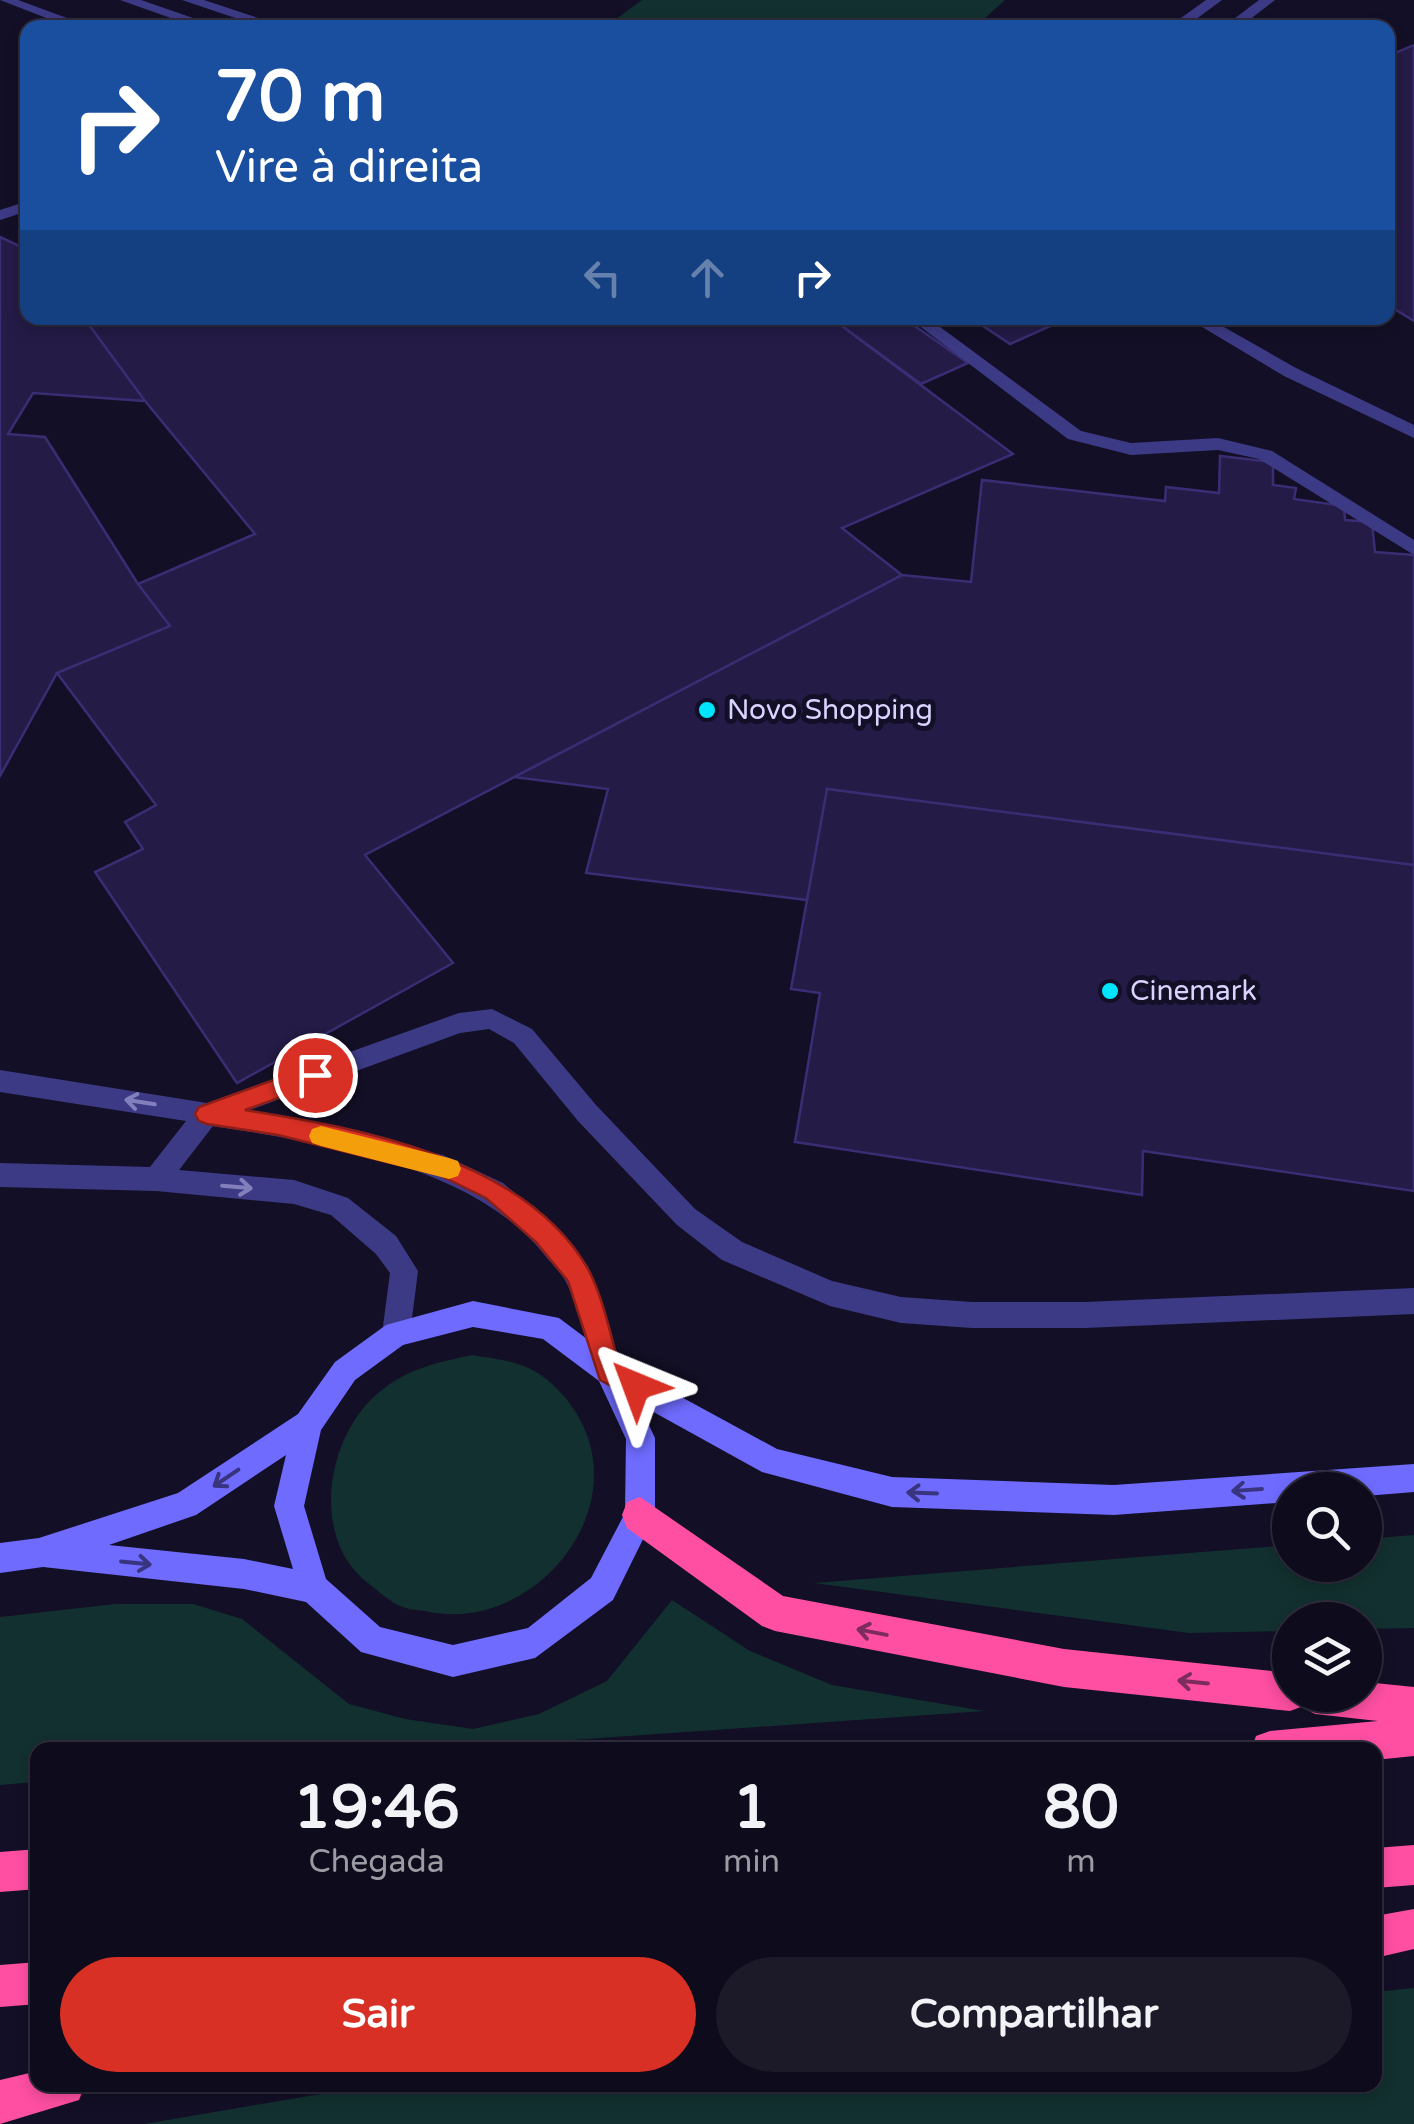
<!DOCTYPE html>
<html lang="pt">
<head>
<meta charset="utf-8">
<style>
	:root { --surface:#0e0b1c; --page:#1c1929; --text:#f1f3f6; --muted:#9b9ba3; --line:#2e2b3b; --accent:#d93025 }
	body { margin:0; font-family:"Varela Round",sans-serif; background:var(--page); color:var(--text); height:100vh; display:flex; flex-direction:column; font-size:38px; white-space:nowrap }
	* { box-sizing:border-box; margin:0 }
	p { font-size:32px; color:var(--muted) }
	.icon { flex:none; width:55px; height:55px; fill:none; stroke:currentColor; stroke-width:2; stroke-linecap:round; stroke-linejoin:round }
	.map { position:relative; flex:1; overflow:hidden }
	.details { position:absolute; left:30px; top:1742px; width:1352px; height:350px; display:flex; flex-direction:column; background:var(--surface); border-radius:20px; box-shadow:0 5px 15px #0003,0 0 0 2px var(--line) }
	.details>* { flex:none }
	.banner { position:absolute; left:20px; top:20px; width:1375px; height:305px; border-radius:20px; box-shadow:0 5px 15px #0003,0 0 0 2px var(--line); background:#1a4fa0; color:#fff; overflow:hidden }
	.controls { position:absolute; left:1272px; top:1472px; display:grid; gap:20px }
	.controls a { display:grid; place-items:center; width:110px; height:110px; border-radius:50%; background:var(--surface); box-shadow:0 5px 15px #0003,0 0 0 2px var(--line); font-size:50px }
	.pin { position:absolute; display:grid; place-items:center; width:85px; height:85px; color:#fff; margin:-42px; border:5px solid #fff; border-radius:50%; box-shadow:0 2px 10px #0007 }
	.me { position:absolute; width:110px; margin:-55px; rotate:316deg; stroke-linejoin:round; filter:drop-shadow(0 0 8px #0008) }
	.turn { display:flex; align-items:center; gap:35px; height:210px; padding:0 30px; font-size:45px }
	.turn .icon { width:130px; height:130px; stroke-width:2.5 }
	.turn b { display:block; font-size:70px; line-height:85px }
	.lanes { display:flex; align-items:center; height:95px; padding:0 30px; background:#0003; justify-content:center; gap:50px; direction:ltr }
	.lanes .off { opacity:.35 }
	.eta { display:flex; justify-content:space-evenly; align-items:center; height:170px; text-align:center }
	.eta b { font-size:60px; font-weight:700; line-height:70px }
	.action { display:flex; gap:20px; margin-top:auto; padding:20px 30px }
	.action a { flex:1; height:115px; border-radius:60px; background:var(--accent); color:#fff; font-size:40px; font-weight:700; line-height:115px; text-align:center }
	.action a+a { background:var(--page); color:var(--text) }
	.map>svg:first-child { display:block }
	.green { fill:#12302f }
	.building { fill:#241b47; stroke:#3b2d73; stroke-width:2.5 }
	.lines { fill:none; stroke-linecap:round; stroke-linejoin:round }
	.lane { fill:#3d3a85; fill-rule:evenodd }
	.secondary { fill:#6f6bff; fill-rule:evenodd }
	.highway { fill:#ff4fa3; fill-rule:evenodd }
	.oneway { stroke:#837fbc }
	.oneway2 { stroke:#38347d }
	.oneway3 { stroke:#7d2c5e }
	.route { fill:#d93025; stroke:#8d1f18; stroke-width:2.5 }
	.slow { fill:#f59e0b }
	.poi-dot { fill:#00e5ff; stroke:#130f26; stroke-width:4 }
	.labels { text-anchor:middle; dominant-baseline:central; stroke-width:10; stroke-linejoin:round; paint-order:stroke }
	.poi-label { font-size:28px; fill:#d9d4ff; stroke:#130f26; text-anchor:start }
</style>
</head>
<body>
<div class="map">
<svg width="1414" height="2124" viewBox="0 0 1414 2124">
	<rect width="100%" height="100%" fill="#130f26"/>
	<path class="green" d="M642,0H1005L975,27H605Z
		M473,1355C487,1358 504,1359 518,1364C542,1371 562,1391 575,1411C637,1507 536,1632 430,1612C421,1610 408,1610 400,1606C388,1601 374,1587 363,1579C309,1531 329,1430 382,1390C409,1368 439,1362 473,1355Z
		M1414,1535V1628L1365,1629V1620H1290V1631L1189,1633L814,1583L1290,1545V1565H1365V1539Z
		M672,1600L750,1651L832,1685L984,1711L430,1750H38L37,1782L0,1785V1617L115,1604H193L242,1619L349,1704L405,1719L473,1729L539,1714L607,1681Z
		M1414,1988V2124H144L338,2091L400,2085H1375V1992Z"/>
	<path class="building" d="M1414,45V321L1388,305V56Z
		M0,237L28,250V318H84L145,401L33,393L8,434L45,437L138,584L170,626L57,673L0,776Z
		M84,318H831L1013,454L842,528L902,575L365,855L453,963L237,1083L95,872L143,849L125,822L156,805L57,673L170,626L138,584L255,534L145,401Z
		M831,318H903L968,363L921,384Z
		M971,318H1068L1010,344Z
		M1220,456L1273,462V485L1296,488L1294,499L1344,506L1345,520L1372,522L1375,552L1414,555V865L827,789L807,900L586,873L608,789L514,777L902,575L971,582L982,480L1165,501L1166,487L1219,493Z
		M827,789L1414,865V1191L1143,1151L1142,1195L795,1142L820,993L791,989Z"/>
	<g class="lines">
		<path class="lane" d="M0,0H18L94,28H72Z
			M120,0H141L222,28H199Z
			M182,0H204L288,28H265Z
			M1206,0H1222L1184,28H1167Z
			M1259,0H1275L1239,28H1222Z
			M28,201V211L0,220V210Z
			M909,318H928L1081,431L1131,443L1218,438L1272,451L1414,540V555L1259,459L1218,450L1131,455L1068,439Z
			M1187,318H1208L1296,368L1414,425V438L1284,376Z
			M492,1009L532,1029L596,1105L695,1209L742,1242L832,1281L901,1297L972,1302H1085L1414,1288V1314L1085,1328H972L901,1323L830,1306L722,1260L677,1225L578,1121L514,1043L489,1029L460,1033L250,1110L443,1155L503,1183L553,1225L588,1266L623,1372L619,1381L609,1385L599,1381L595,1372C586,1343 580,1311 567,1284C562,1273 551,1263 543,1253C470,1164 322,1143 213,1126L179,1170L294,1180L348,1198L396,1236L418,1271L410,1334L406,1343L396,1347L386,1343L382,1334L390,1273L376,1254L331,1215L294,1204L156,1191L0,1187V1163L150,1167L186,1121L0,1092V1070L207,1103L459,1013Z"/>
		<path class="secondary" d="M473,1301L559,1318L619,1363L777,1449L892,1477L1114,1485L1414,1464V1492L1365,1496V1490H1290V1502L1114,1515L892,1507L762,1472L639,1404L655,1438V1515L613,1600L535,1658L453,1677L361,1652L306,1602L244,1589L43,1567L0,1573V1543L39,1538L178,1493L298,1414L335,1362L386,1325ZM473,1327L543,1339L599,1381L626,1439L625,1513L591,1578L528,1628L453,1645L380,1627L326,1579L304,1506L321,1430L355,1380L403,1345ZM286,1455L274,1506L293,1569L244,1559L109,1545L196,1515Z"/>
		<path class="highway" d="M640,1497L783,1596L1064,1649L1290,1673V1695H1365V1682L1414,1687V1756L1375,1760V1750H1251L1256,1736L1270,1731L1378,1721L1315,1714L1301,1707L1290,1711L1064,1687L775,1631L762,1626L627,1528L622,1515L627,1502Z
			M1414,1845V1885L1375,1888V1848Z
			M38,1849V1889L0,1892V1852Z
			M1414,1909V1949L1375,1958V1916Z
			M38,1962V2004L0,2007V1965Z
			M38,2071V2085H85L79,2100L0,2124V2080Z"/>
	</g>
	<defs><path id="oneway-shaft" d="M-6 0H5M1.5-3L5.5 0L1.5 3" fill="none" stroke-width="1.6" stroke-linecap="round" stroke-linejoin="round" transform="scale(2.5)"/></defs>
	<g class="oneway">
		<use href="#oneway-shaft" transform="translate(140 1102) rotate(-171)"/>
		<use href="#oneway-shaft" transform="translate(237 1187) rotate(5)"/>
	</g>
	<g class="oneway2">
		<use href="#oneway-shaft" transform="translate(226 1478) rotate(146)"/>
		<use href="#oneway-shaft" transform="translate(1247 1490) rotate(176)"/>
		<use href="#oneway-shaft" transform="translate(922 1493) rotate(-178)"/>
		<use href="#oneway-shaft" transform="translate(136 1563) rotate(6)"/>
	</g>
	<g class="oneway3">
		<use href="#oneway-shaft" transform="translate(872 1632) rotate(-169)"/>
		<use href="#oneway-shaft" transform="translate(1193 1682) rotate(-174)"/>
	</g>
	<path class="route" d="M315,1065L323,1068L326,1075L323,1082L245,1110C361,1128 525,1159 588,1269C603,1297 610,1334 619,1364L645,1378L649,1386L645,1395L636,1399L600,1380L568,1281L536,1242L486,1198L439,1175L278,1135L207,1124L199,1121L195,1114L199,1107Z"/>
	<path class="slow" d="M321,1126L449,1158L458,1161L461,1169L458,1176L449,1179L321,1146L312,1143L309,1136L312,1129Z"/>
	<g class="poi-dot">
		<circle cx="707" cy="710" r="10"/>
		<circle cx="1110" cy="991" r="10"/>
	</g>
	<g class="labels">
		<g class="poi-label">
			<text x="727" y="710">Novo Shopping</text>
			<text x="1130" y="991">Cinemark</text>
		</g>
	</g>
</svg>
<div class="controls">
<a><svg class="icon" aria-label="search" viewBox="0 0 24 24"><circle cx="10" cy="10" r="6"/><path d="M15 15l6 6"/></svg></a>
<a><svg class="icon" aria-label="layers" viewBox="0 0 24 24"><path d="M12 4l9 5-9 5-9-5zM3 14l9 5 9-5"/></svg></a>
</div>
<div class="pin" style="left:315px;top:1075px;background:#d93025"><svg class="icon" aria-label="arrive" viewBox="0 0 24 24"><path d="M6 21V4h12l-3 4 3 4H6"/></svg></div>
<svg class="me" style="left:636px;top:1386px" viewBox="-20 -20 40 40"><path d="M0-17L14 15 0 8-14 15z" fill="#d93025" stroke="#fff" stroke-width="4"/></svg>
<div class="banner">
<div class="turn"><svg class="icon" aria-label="right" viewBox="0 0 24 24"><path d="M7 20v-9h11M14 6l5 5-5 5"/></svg><div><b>70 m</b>Vire à direita</div></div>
<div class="lanes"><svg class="icon off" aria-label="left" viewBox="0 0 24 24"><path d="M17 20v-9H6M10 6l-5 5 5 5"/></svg><svg class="icon off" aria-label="ahead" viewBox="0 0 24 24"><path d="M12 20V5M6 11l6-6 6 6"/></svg><svg class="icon" aria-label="right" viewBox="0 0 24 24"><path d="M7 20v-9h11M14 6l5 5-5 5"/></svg></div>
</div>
<section class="details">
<div class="eta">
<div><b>19:46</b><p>Chegada</p></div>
<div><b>1</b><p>min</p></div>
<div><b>80</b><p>m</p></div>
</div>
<div class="action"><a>Sair</a><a>Compartilhar</a></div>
</section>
</div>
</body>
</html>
